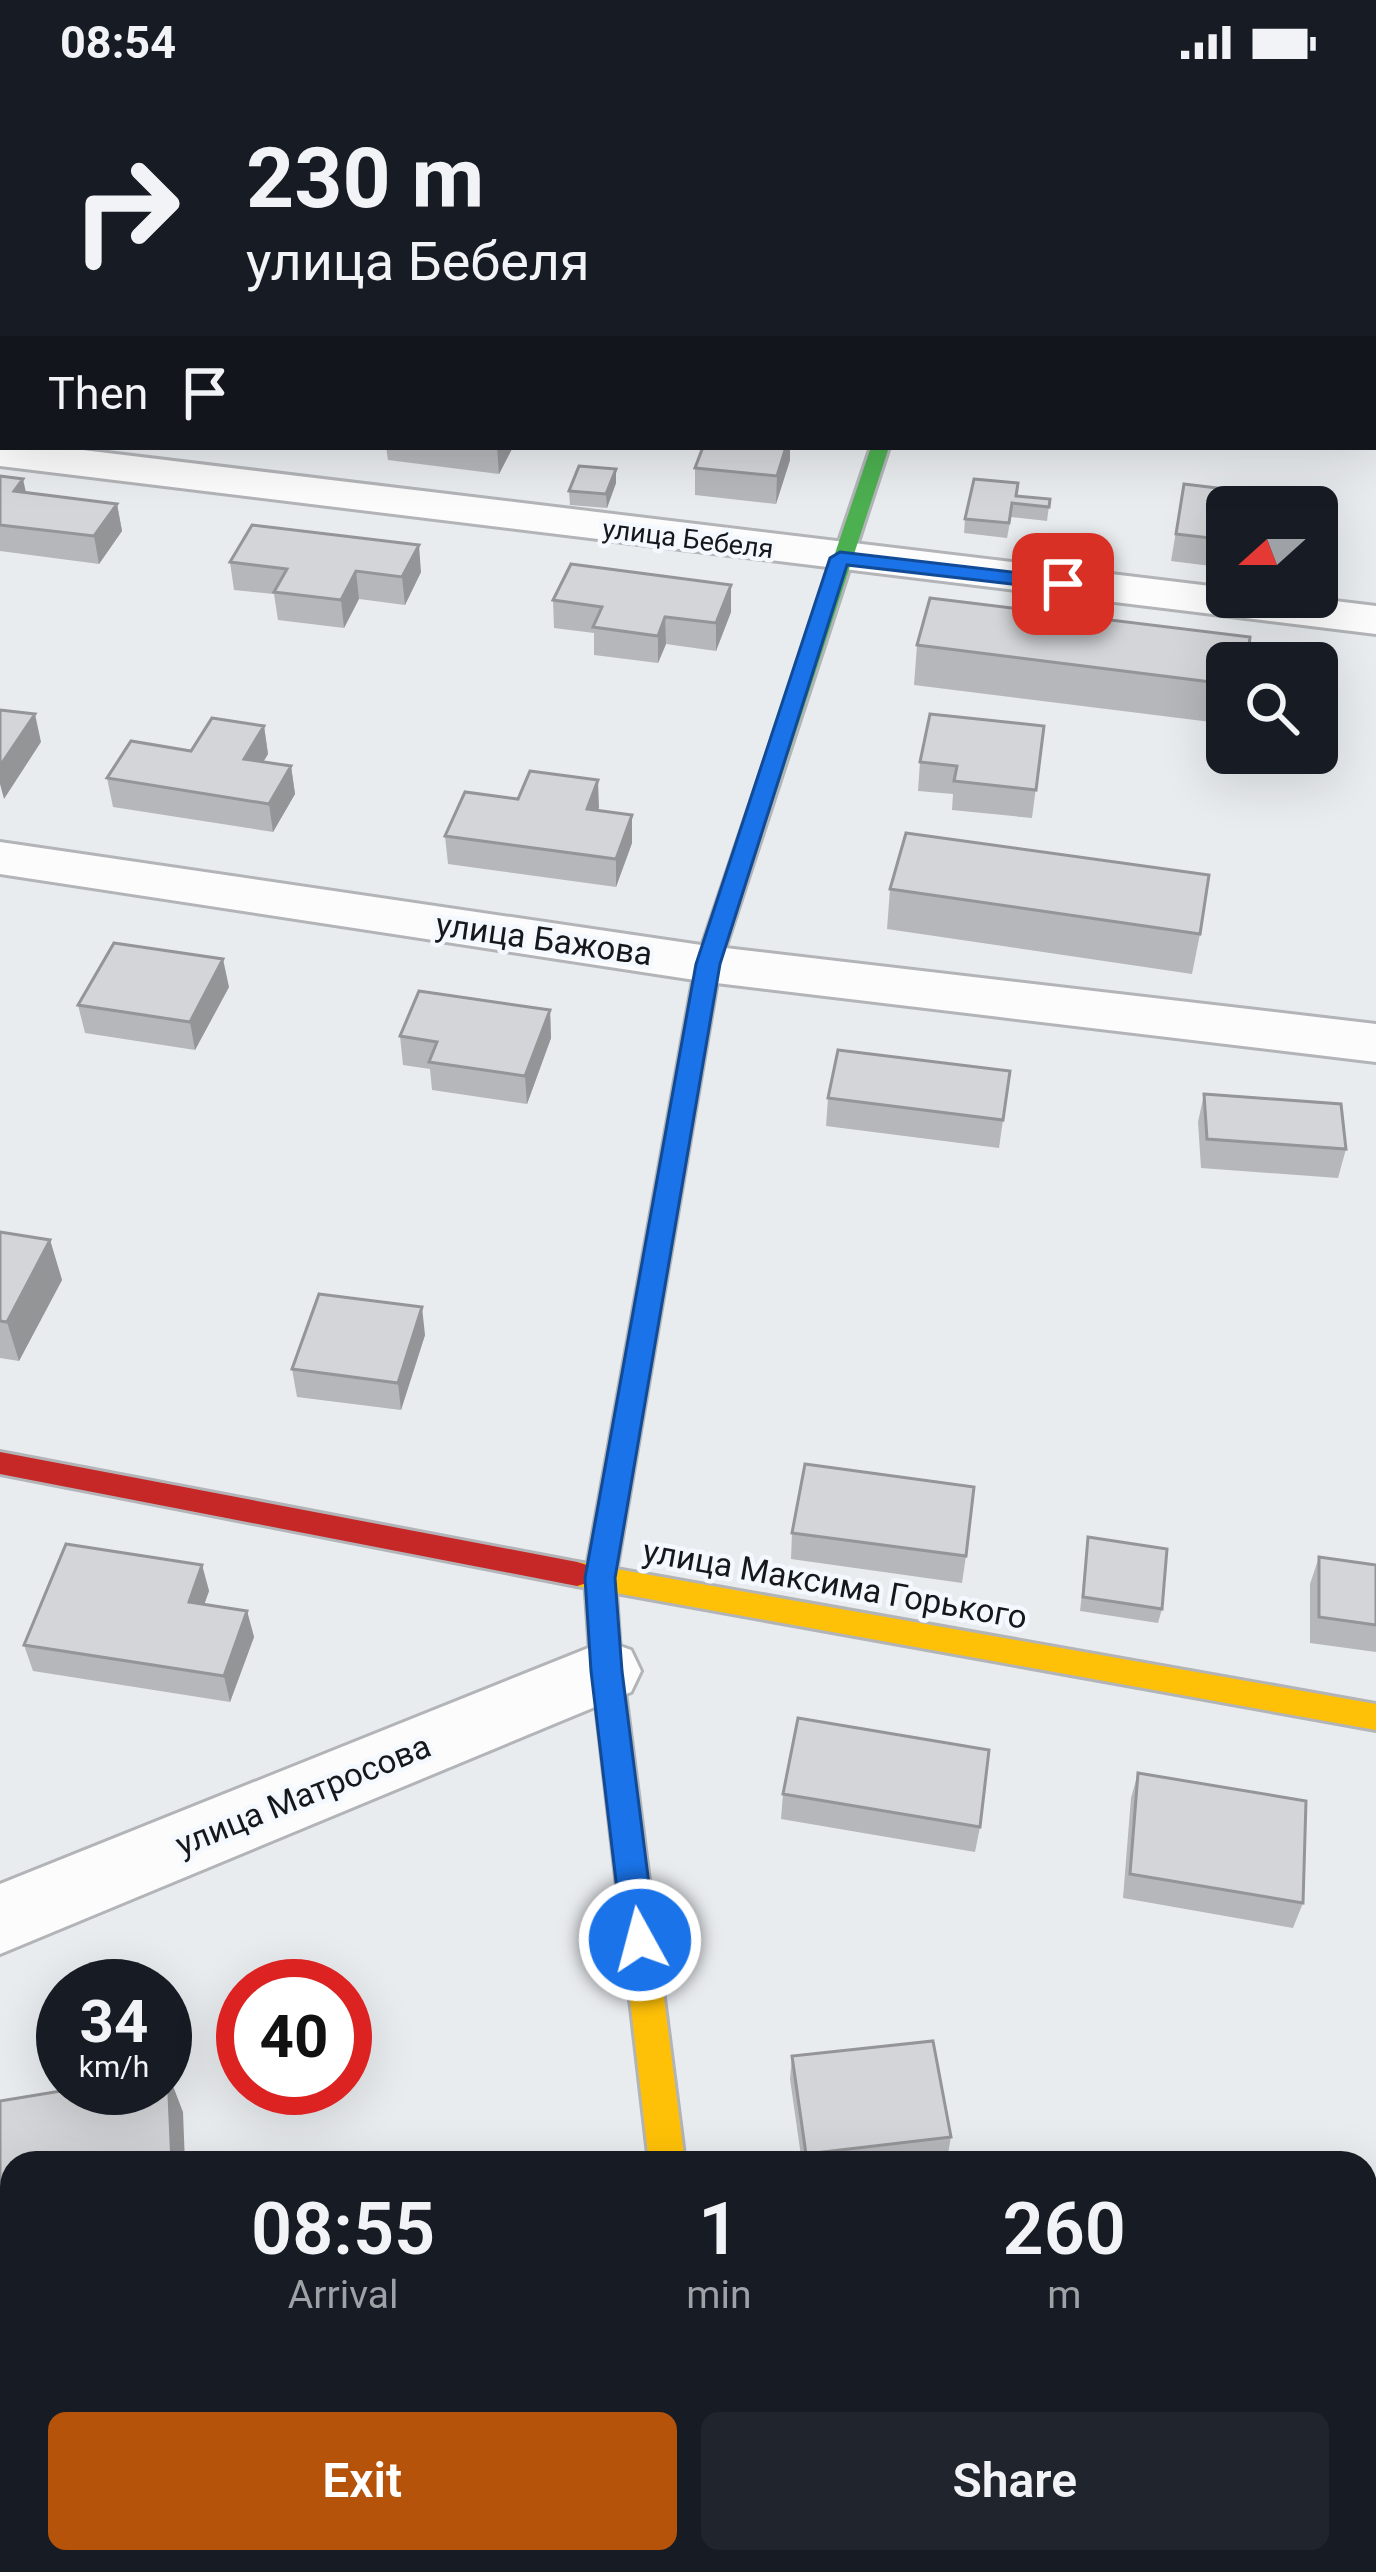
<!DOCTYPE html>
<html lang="en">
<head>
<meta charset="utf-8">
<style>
	:root { --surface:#171b24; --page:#20242c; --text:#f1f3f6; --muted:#9ea1a6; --accent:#b45309 }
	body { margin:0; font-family:Roboto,sans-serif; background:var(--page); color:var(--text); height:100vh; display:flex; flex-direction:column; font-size:45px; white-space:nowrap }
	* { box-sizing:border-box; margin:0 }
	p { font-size:39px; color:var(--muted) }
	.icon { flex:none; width:66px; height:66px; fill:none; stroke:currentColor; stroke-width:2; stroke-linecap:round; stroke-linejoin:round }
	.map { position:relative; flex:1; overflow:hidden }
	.details { position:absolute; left:0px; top:2067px; width:1377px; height:423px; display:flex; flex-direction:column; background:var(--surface); border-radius:36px 36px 0 0; box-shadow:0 12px 48px #0002 }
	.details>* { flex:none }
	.hud { position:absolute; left:0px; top:0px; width:1377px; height:366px; box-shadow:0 12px 48px #0002; background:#171b24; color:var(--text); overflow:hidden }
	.needle { width:78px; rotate:249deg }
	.buttons { position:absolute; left:1206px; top:402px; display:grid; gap:24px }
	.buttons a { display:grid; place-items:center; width:132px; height:132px; border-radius:18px; background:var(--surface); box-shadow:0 12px 48px #0002; font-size:60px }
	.speed { position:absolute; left:36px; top:1875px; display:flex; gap:24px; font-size:60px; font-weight:700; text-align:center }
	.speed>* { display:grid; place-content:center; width:156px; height:156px; border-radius:50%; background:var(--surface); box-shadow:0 12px 48px #0002; line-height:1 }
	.speed small { font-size:30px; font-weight:400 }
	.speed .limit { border:18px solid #d22; background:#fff; color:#111 }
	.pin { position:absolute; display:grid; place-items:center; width:102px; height:102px; color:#fff; margin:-51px; border-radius:24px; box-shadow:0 6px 18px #0006 }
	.me { position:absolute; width:132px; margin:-66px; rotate:353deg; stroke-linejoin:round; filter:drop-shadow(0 0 9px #0008) }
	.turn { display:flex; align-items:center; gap:42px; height:252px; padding:0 48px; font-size:54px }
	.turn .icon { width:156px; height:156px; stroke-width:2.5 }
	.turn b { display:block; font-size:84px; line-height:102px }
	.then { display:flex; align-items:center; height:114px; padding:0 48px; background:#0003; gap:24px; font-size:45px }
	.eta { display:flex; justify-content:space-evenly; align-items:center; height:204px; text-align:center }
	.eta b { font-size:72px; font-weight:600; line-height:84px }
	.action { display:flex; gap:24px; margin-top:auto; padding:24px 48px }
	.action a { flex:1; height:138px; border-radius:18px; background:var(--accent); color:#fff; font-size:48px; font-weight:600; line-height:138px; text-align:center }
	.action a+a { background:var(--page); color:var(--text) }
	.status { display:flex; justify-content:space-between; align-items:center; height:84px; padding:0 60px; background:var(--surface); direction:ltr }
	.status svg { height:33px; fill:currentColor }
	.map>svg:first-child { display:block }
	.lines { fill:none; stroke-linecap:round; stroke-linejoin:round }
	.street-casing { stroke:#b2b4b7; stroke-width:6 }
	.fast-casing { stroke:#b2b4b7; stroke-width:6 }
	.slow-casing { stroke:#b2b4b7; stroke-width:6 }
	.jam-casing { stroke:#b2b4b7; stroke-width:6 }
	.street { fill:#fcfcfd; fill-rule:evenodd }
	.fast { fill:#4caf50; fill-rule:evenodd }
	.slow { fill:#ffc107; fill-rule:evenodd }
	.jam { fill:#c62828; fill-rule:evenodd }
	.wall { fill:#b5b7ba }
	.shaded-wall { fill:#949597 }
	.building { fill:#d3d5d8; stroke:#949597; stroke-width:3 }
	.route { fill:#1a73e8; stroke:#114b97; stroke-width:3 }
	.labels { text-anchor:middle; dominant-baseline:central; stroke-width:9; stroke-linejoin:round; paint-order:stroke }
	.far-street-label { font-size:27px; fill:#17181b; stroke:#f4f8ff }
	.street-label { font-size:33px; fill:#17181b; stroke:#f4f8ff }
</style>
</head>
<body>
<div class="status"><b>08:54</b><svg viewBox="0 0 49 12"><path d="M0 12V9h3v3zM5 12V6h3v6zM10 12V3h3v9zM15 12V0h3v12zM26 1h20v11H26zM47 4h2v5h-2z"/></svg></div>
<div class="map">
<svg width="1376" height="2488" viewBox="0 0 1376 2488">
	<rect width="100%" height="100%" fill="#e9ecef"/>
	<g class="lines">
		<g class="street-casing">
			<path id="street" d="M994,0H1030L993,3Z
				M1114,0H1183L1186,3H1117Z
				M0,356L3,363H58L1227,504V513H1302L1376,522V550L0,382Z
				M0,758L708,862L1376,940V978L708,898L0,790Z
				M606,1557L631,1566L641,1587L631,1608L0,1870V1800Z
				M1376,2366V2456L1365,2457V2367Z"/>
		</g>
		<g class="fast-casing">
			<path id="fast" d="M871,363H889L720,880L615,1494L620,1569L616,1578L605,1582L594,1578L590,1569L585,1494L696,880Z
				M698,2478H736L737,2488H699Z"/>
		</g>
		<g class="slow-casing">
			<path id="slow" d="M0,100H3V110H0Z
				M1374,246H1376V257H1374Z
				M577,1478L1376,1620V1646L577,1502L567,1499L562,1490L567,1481Z
				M605,1556L616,1560L620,1569L685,2079H649L590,1569L594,1560Z"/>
		</g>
		<g class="jam-casing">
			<path id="jam" d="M0,1368L577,1478L587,1481L592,1490L587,1499L577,1502L0,1390Z"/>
		</g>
		<use href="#street" class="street"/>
		<use href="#fast" class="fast"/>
		<use href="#slow" class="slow"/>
		<use href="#jam" class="jam"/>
	</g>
	<path class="wall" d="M678,0H772L770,3H678Z
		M1374,19H1376V84L1374,83Z
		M1374,153H1376V215H1374Z
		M386,363H513L499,390L388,376Z
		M790,376L776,420L695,411V384Z
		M616,385V399L607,424L570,421L569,407Z
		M0,392L26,409L117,420L122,447L99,480L0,467Z
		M1184,400L1227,423V484L1171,477Z
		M1017,412L1050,415L1047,437L1011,433L1007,454L964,449L965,435Z
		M230,478L421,488L405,521L359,515L344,544L278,536L274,510L234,506Z
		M731,501V528L716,567L666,560L658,579L594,571V549L554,544L553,516Z
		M917,561L1227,579V640L914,601Z
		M264,642L268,670L263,678L291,682L295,710L273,748L113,723L107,694Z
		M1044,642L1032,734L952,726L953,710L918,707L920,678Z
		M598,696V727L632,731V759L616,803L448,780L445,752L518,715Z
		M890,805L1200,850L1192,890L887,845Z
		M229,903L195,966L85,949L78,921Z
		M550,926L551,954L527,1020L432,1006L430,985L403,981L400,952Z
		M1010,987L999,1064L826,1042L828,1014Z
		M1204,1010L1346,1065L1338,1094L1201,1084L1198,1038Z
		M0,1148L50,1156L62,1196L19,1277L0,1274Z
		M425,1251L401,1326L297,1313L292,1285Z
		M792,1449L966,1472L962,1499L791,1475Z
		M1088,1453L1162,1525L1158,1539L1080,1527Z
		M1319,1473L1376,1481V1568L1310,1559V1500Z
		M202,1481L209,1507L204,1520L247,1527L254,1553L230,1618L33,1587L24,1561Z
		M1138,1689L1303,1819L1293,1844L1123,1814L1131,1714Z
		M783,1710L980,1743L975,1768L781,1735Z
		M792,1972L951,2053L947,2075L913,2079H802L790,1995Z
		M850,2478H971L974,2488H852Z"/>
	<path class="shaded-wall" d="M3,26V56L0,59V29Z
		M3,274V308L0,312V278Z
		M497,363H513L499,390Z
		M786,363H790V376L776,420L777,392Z
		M616,385V399L607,424L606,410Z
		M23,395L29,422L14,407Z
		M117,420L122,447L99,480L94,452Z
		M419,461L421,488L405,521L402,493Z
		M356,487L359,515L344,544L341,516Z
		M731,501V528L716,567V539Z
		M665,533L666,560L658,579V552Z
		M35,630L41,658L4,715L0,700V682Z
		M264,642L268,670L248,703L244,675Z
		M291,682L295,710L273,748L269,720Z
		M598,696L599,724L588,753L587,725Z
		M632,731V759L616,803V775Z
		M223,875L229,903L195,966L190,938Z
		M550,926L551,954L527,1020L525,992Z
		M50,1156L62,1196L19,1277L7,1238Z
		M422,1223L425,1251L401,1326L398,1299Z
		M202,1481L209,1507L196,1544L189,1518Z
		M247,1527L254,1553L230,1618L224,1592Z
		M168,1989L183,2028L185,2079H172Z
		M189,2478H204V2488H190Z"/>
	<path class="building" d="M824,0H915L914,3H823Z
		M1087,0H1161L1160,3H1086Z
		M0,8H3V26L0,29Z
		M1374,19H1376V58H1374Z
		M1374,153H1376V189H1374Z
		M703,363H786L777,392L695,384Z
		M579,382L616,385L606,410L569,407Z
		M0,392L23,395L14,407L117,420L94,452L0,441Z
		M974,395L1018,399L1016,412L1050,415L1049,423L1012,419L1009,439L965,435Z
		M1184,400L1259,409L1258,423H1227V456L1176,450Z
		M252,441L419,461L402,493L356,487L341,516L274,508L287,485L230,478Z
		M571,480L731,501L716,539L665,533L658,552L593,543L602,523L553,516Z
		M930,514L1250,553L1247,579H1227V600L917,561Z
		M0,626L35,630L0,682Z
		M930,630L1044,642L1036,706L954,697L957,682L920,678Z
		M212,634L264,642L244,675L291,682L269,720L107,694L131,657L191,667Z
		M530,687L598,696L587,725L632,731L616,775L445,752L465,708L518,715Z
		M906,749L1209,791L1200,850L890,805Z
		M114,859L223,875L190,938L78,921Z
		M419,907L550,926L525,992L429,978L437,958L400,952Z
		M838,966L1010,987L1003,1036L828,1014Z
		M1204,1010L1341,1020L1346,1065L1207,1055Z
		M0,1148L50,1156L7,1238L0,1237Z
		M319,1210L422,1223L398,1299L292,1285Z
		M805,1380L974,1403L966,1472L792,1449Z
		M1088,1453L1167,1465L1162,1525L1083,1513Z
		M66,1460L202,1481L189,1518L247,1527L224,1592L24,1561Z
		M1319,1473L1376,1481V1541L1319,1533Z
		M798,1634L989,1666L980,1743L783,1710Z
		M1138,1689L1306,1717L1303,1819L1130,1790Z
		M933,1957L951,2053L806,2070L792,1972Z
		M168,1989L172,2079H12V2478H189L190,2488H0V2017L79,2004H165V1990Z
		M856,2478H971L974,2488H858Z"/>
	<path class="route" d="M840,468L1063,494L1073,500L1063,506L847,481L720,880L615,1494L622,1587L656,1856L651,1866L640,1871L628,1866L623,1856L591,1587L585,1494L696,880L830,474Z"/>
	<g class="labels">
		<g class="far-street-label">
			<text transform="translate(688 455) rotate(7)">улица Бебеля</text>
		</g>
		<g class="street-label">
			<text transform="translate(544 855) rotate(8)">улица Бажова</text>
			<text transform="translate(835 1500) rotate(10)">улица Максима Горького</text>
			<text transform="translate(303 1711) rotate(-22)">улица Матросова</text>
		</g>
	</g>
</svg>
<div class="buttons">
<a><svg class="needle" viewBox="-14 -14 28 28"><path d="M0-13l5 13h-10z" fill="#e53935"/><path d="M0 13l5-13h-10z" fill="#9ea1a6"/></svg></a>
<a><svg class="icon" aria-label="search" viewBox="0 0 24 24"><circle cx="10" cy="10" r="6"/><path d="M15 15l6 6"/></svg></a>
</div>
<div class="speed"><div>34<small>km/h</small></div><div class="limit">40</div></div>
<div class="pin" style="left:1063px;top:500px;background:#d93025"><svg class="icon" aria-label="arrive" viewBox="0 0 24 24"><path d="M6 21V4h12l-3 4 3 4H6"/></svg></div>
<svg class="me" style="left:640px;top:1856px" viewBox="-20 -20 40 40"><circle r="17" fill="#1a73e8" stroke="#fff" stroke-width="3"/><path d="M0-11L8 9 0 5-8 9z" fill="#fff"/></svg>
<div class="hud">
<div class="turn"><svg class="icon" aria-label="right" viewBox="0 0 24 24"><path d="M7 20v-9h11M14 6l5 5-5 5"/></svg><div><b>230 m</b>улица Бебеля</div></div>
<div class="then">Then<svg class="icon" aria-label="arrive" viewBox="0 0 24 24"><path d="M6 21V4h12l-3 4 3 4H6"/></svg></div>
</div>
<section class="details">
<div class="eta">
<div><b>08:55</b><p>Arrival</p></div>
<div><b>1</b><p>min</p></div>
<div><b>260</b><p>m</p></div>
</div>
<div class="action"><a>Exit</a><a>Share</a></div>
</section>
</div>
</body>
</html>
